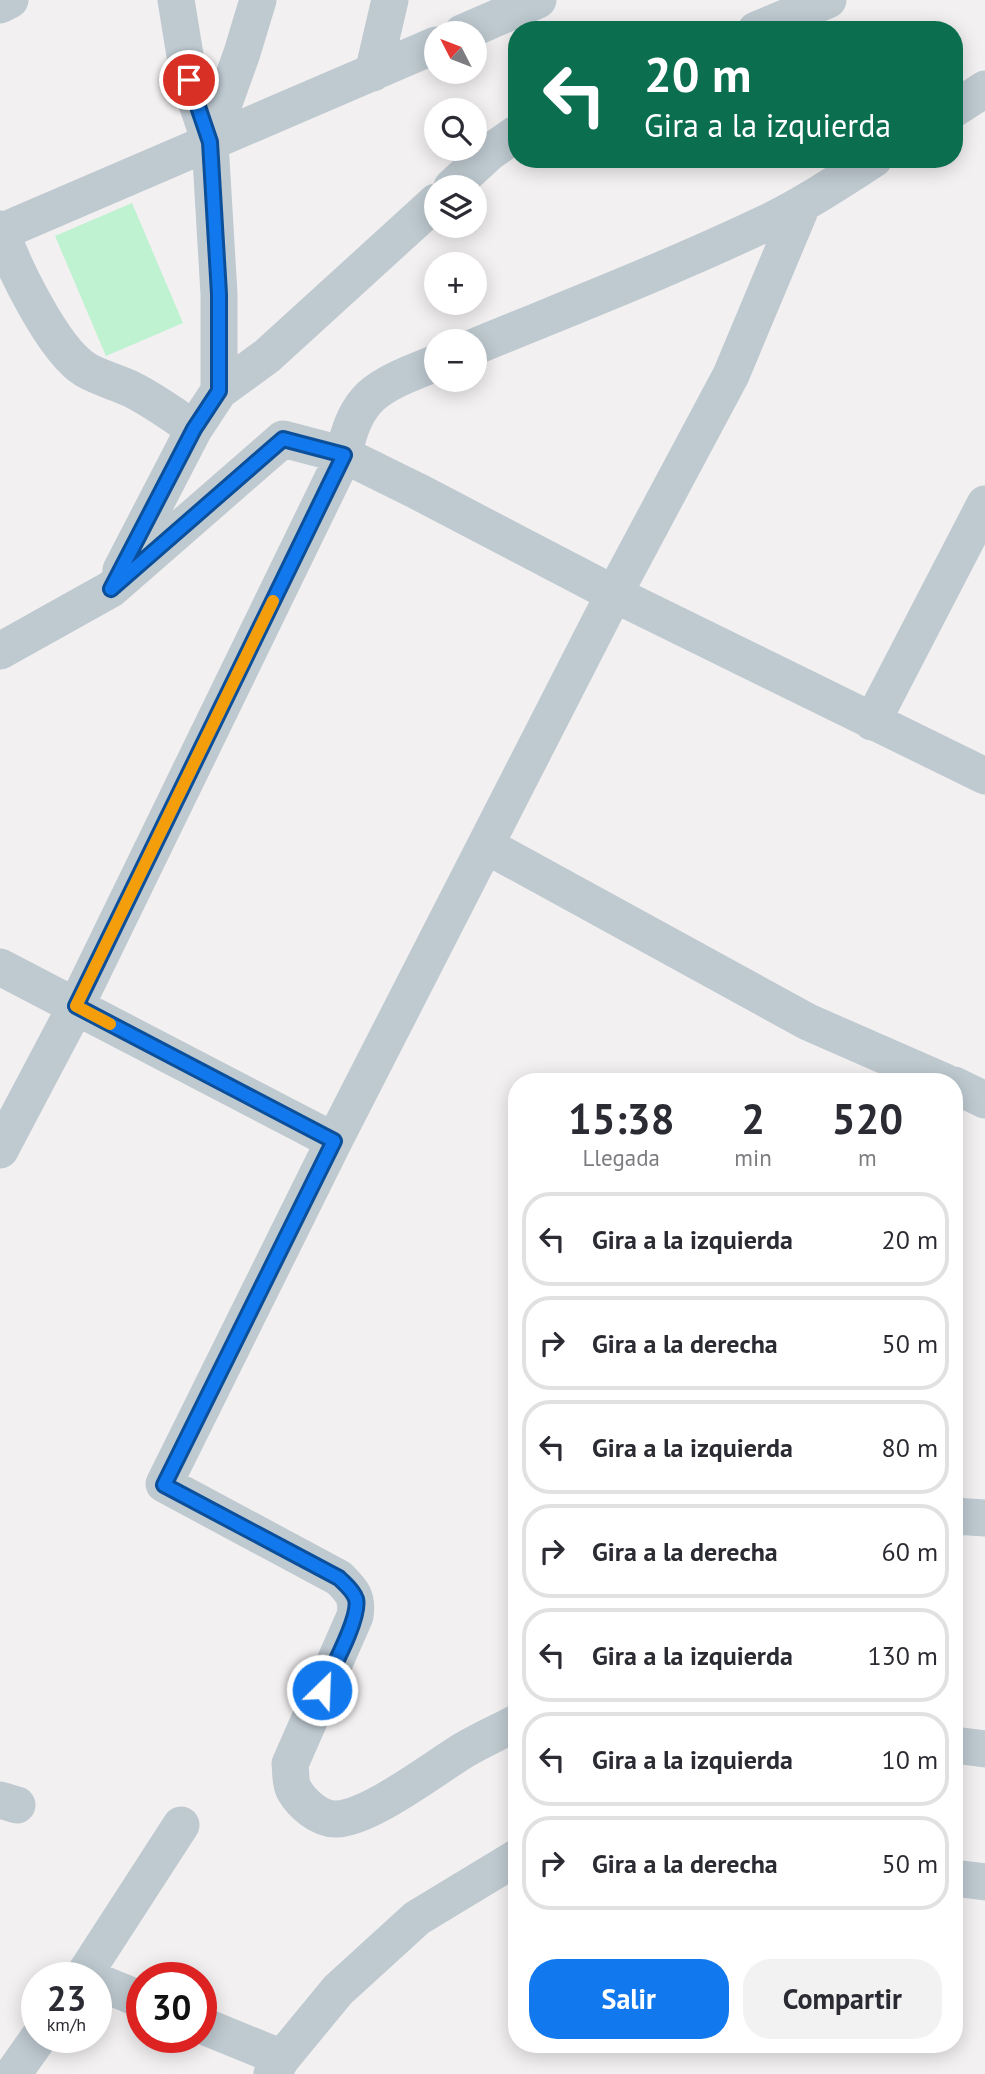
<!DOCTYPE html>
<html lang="es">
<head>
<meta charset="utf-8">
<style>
	:root { --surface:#fff; --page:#f2f2f3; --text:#2b2b33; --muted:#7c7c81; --line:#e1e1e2; --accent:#1179ed }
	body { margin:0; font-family:"PT Sans",sans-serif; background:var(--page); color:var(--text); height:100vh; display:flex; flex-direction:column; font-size:26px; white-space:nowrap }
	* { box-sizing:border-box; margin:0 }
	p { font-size:23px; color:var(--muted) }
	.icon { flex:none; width:38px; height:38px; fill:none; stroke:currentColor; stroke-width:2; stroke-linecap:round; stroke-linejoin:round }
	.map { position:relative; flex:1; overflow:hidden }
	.sheet { position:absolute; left:508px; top:1073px; width:455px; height:980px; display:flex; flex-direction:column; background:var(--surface); border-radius:28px; box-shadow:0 4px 18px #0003 }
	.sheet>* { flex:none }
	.guide { position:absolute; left:508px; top:21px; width:455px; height:147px; border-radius:28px; box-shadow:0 4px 18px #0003; background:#0b6e4f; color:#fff; overflow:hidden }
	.needle { width:46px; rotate:312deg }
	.tools { position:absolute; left:424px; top:21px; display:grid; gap:14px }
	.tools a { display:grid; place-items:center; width:63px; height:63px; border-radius:50%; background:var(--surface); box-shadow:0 4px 18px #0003; font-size:35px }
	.speed { position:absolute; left:21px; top:1962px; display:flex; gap:14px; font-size:35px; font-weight:700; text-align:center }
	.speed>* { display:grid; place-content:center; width:91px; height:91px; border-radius:50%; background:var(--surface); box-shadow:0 4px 18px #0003; line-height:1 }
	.speed small { font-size:18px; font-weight:400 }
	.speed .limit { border:10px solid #d22; background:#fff; color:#111 }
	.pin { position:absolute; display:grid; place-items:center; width:60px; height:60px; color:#fff; margin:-30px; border:4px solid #fff; border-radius:50%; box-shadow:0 2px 7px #0007 }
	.me { position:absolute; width:77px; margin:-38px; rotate:24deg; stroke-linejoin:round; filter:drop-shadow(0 0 5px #0008) }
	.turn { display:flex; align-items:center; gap:24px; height:147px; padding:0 21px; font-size:32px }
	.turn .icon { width:91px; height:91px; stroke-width:2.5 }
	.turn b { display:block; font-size:49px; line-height:60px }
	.eta { display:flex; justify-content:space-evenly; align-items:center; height:119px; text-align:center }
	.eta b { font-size:42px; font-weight:600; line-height:49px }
	.action { display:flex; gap:14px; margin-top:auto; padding:14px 21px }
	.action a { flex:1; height:80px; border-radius:28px; background:var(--accent); color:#fff; font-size:28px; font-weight:600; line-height:80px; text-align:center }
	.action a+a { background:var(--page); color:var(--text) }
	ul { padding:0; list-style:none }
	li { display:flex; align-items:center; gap:21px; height:94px; margin:0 14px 10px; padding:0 7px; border:4px solid var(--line); border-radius:28px }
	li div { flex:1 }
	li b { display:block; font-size:26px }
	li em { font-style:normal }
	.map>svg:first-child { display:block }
	.green { fill:#bef2d0 }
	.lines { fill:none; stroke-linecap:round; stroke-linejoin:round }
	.minor { stroke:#bec9d0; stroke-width:37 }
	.route-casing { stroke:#0b4f9a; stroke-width:18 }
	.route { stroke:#1179ed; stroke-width:12 }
	.slow { stroke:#f59e0b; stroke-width:12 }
</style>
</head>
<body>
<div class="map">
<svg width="985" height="2074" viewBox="0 0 985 2074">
	<rect width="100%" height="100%" fill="#f3f0f1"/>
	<path class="green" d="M132,203L183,323L106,356L55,236Z"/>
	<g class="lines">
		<path class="minor" d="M176,0L189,80L210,142
			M0,5L10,0
			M756,30L828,0
			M462,33L538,0
			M373,73L390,0
			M954,109L985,89
			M452,187L490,152L516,134
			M0,229C13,266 53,350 86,370C100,378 116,382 131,389C153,400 174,415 194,429
			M1,232L436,45
			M474,347C571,307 669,269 764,224C802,206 838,182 874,159
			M219,391V294L210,142L242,53L258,0
			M121,570L194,429L219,391L267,356L436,202
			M0,651L111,589L283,439L344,455L417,491L614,594L985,776
			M872,722L985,504
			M487,846L808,1022L945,1082
			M0,967L334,1141
			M954,1085L985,1100
			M0,1150L76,1006L344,455C355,392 382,385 436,363
			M954,1516L985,1518
			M516,1723C499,1732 481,1740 464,1750C433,1769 371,1817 337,1819C320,1820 302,1804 294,1790C290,1783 291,1772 290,1764L355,1616C358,1597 352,1591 339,1578L164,1484L334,1141L614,594L731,375L803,203
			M954,1745L985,1749
			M0,1800L17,1805
			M954,1878L985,1882
			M82,1978L181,1825
			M96,1981L142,2000
			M201,2025L282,2058
			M13,2074L39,2037
			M272,2074L282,2058L338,1990L417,1918L516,1858"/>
	</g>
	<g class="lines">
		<g class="route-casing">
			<path id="route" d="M189,80L210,142L219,294V391L194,429L111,589L283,439L344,455L76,1006L334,1141L164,1485L339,1578C345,1584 353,1590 356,1599C361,1617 331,1671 322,1690"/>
		</g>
		<use href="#route" class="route"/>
		<path class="slow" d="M110,1024L76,1006L273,601"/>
	</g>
</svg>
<div class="tools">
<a><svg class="needle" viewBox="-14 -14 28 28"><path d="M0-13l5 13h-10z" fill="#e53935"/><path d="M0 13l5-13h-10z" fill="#7c7c81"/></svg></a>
<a><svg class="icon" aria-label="search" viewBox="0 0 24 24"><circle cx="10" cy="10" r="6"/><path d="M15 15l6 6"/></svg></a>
<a><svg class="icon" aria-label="layers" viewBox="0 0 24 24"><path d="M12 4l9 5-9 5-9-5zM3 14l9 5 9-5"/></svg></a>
<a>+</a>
<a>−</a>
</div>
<div class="speed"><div>23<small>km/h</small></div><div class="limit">30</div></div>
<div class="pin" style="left:189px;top:80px;background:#d93025"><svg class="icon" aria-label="arrive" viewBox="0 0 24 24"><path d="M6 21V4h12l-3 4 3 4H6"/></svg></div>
<svg class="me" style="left:322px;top:1690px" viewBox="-20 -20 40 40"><circle r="17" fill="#1179ed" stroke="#fff" stroke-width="3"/><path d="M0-11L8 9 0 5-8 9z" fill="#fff"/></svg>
<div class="guide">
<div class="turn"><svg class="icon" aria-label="left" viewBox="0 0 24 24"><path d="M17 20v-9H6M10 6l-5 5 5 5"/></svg><div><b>20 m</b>Gira a la izquierda</div></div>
</div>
<section class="sheet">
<div class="eta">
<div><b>15:38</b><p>Llegada</p></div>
<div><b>2</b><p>min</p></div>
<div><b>520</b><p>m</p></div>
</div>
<ul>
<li><svg class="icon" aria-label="left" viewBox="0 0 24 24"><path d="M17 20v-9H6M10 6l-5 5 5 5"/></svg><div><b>Gira a la izquierda</b></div><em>20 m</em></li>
<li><svg class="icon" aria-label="right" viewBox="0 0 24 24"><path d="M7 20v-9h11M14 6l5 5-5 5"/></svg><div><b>Gira a la derecha</b></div><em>50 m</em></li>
<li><svg class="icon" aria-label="left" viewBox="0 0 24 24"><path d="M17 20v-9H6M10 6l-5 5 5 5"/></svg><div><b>Gira a la izquierda</b></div><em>80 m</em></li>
<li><svg class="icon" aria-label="right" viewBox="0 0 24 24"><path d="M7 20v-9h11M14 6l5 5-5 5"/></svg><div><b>Gira a la derecha</b></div><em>60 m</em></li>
<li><svg class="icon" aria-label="left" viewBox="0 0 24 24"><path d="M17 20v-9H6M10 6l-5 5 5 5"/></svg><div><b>Gira a la izquierda</b></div><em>130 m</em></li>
<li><svg class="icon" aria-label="left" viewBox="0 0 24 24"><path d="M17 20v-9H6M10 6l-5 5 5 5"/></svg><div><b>Gira a la izquierda</b></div><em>10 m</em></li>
<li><svg class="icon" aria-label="right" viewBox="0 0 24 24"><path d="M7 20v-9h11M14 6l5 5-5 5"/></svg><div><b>Gira a la derecha</b></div><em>50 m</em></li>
</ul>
<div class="action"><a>Salir</a><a>Compartir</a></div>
</section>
</div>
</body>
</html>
